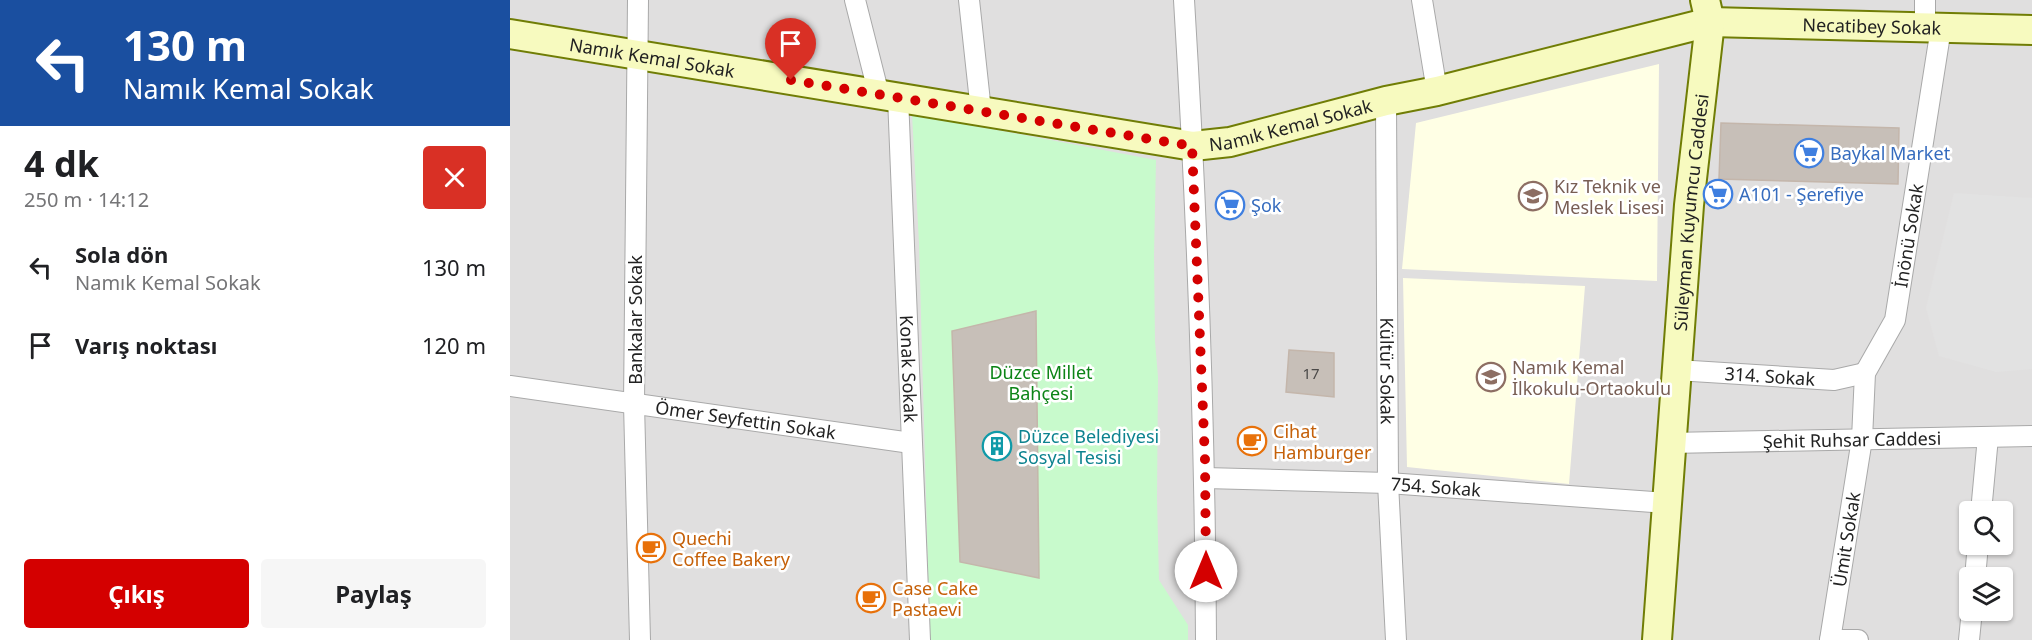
<!DOCTYPE html>
<html lang="tr">
<head>
<meta charset="utf-8">
<style>
	:root { --surface:#fff; --page:#f6f6f6; --text:#202124; --muted:#757577; --accent:#d40000 }
	body { margin:0; font-family:"Noto Sans",sans-serif; background:var(--page); color:var(--text); height:100vh; display:flex; flex-direction:column; font-size:22px; white-space:nowrap }
	* { box-sizing:border-box; margin:0 }
	p { font-size:20px; color:var(--muted) }
	.icon { flex:none; width:33px; height:33px; fill:none; stroke:currentColor; stroke-width:2; stroke-linecap:round; stroke-linejoin:round }
	.map { position:relative; flex:1; overflow:hidden }
	.side { display:flex; flex-direction:column; background:var(--surface); width:510px }
	.side>* { flex:none }
	.banner { background:#1a4fa0; color:#fff; overflow:hidden }
	.tools { position:absolute; left:1449px; top:501px; display:grid; gap:12px }
	.tools a { display:grid; place-items:center; width:54px; height:54px; border-radius:6px; background:var(--surface); box-shadow:0 2px 4px #0004; font-size:30px }
	.pin { position:absolute; display:grid; place-items:center; width:51px; height:51px; color:#fff; margin:-62px -26px; border-radius:50% 50% 50% 0; rotate:-45deg; box-shadow:0 0 6px #0007 }
	.pin .icon { rotate:45deg }
	.me { position:absolute; width:66px; margin:-33px; rotate:0deg; stroke-linejoin:round; filter:drop-shadow(0 0 4px #0008) }
	.turn { display:flex; align-items:center; gap:21px; height:126px; padding:0 24px; font-size:27px }
	.turn .icon { width:78px; height:78px; stroke-width:2.5 }
	.turn b { display:block; font-size:42px; line-height:51px }
	.round { display:grid; place-items:center; flex:none; width:63px; height:63px; border-radius:6px; background:var(--page) }
	.overview { display:flex; align-items:center; justify-content:space-between; height:102px; padding:0 24px }
	h1 { font-size:36px; font-weight:700; line-height:45px }
	.primary-button { display:flex; gap:12px; margin-top:auto; padding:12px 24px }
	.primary-button a { flex:1; height:69px; border-radius:6px; background:var(--accent); color:#fff; font-size:24px; font-weight:700; line-height:69px; text-align:center }
	.primary-button a+a { background:var(--page); color:var(--text) }
	ul { padding:0; list-style:none }
	li { display:flex; align-items:center; gap:18px; height:78px; padding:0 24px }
	li div { flex:1 }
	li b { display:block; font-size:22px }
	li em { font-style:normal }
	main { display:flex; flex:1; min-height:0 }
	.map>svg:first-child { display:block }
	.residential { fill:#e0dfdf; fill-rule:evenodd }
	.education { fill:#ffffe5 }
	.park { fill:#c8facc }
	.parking { fill:#e2e2e2 }
	.building { fill:#c7bfb8; stroke:#c4b6ab; stroke-width:1.5 }
	.lines { fill:none; stroke-linecap:round; stroke-linejoin:round }
	.street-casing { stroke:#a9a9a9; stroke-width:22 }
	.secondary-casing { stroke:#707d05; stroke-width:32 }
	.street { stroke:#fff; stroke-width:20 }
	.secondary { stroke:#f7fabf; stroke-width:28 }
	.route { stroke:#d40000; stroke-width:10; stroke-dasharray:0 18 }
	.labels { text-anchor:middle; dominant-baseline:central; stroke-width:5; stroke-linejoin:round; paint-order:stroke }
	.number-label { font-size:15px; fill:#4b4948 }
	.street-label { font-size:18px; fill:#222; stroke:#fff }
	.shop-label { font-size:18px; fill:#366cbe; stroke:#fff; text-anchor:start }
	.education-label { font-size:18px; fill:#785e54; stroke:#fff; text-anchor:start }
	.park-label { font-size:18px; fill:#0c8416; stroke:#fff }
	.food-label { font-size:18px; fill:#c56008; stroke:#fff; text-anchor:start }
	.culture-label { font-size:18px; fill:#0d838f; stroke:#fff; text-anchor:start }
</style>
</head>
<body>
<main>
<section class="side">
<div class="banner">
<div class="turn"><svg class="icon" aria-label="left" viewBox="0 0 24 24"><path d="M17 20v-9H6M10 6l-5 5 5 5"/></svg><div><b>130 m</b>Namık Kemal Sokak</div></div>
</div>
<div class="overview"><div><h1>4 dk</h1><p>250 m · 14:12</p></div><a class="round" style="background:#d93025;color:#fff"><svg class="icon" aria-label="close" viewBox="0 0 24 24"><path d="M6 6l12 12M18 6L6 18"/></svg></a></div>
<ul>
<li><svg class="icon" aria-label="left" viewBox="0 0 24 24"><path d="M17 20v-9H6M10 6l-5 5 5 5"/></svg><div><b>Sola dön</b><p>Namık Kemal Sokak</p></div><em>130 m</em></li>
<li><svg class="icon" aria-label="arrive" viewBox="0 0 24 24"><path d="M6 21V4h12l-3 4 3 4H6"/></svg><div><b>Varış noktası</b></div><em>120 m</em></li>
</ul>
<div class="primary-button"><a>Çıkış</a><a>Paylaş</a></div>
</section>
<div class="map">
<svg width="1522" height="640" viewBox="0 0 1522 640">
	<rect width="100%" height="100%" fill="#f2efe9"/>
	<path class="residential" d="M0,0H1522V640H0ZM1460,512H1492V544H1460ZM1460,578H1492V610H1460Z"/>
	<path class="education" d="M1149,64L1147,281L892,269L906,123Z
		M893,278L1075,286L1059,484L897,467Z"/>
	<path class="park" d="M402,114L646,160L644,255L645,341L648,377L647,498L649,580L678,625V640H420L409,243Z"/>
	<path class="parking" d="M1444,193L1522,198V369L1486,372L1429,356L1416,308Z"/>
	<path class="building" d="M1211,123L1389,128L1388,184L1209,179Z
		M526,311L529,578L450,562L442,331Z
		M779,350L824,353V397L776,392Z"/>
	<g class="lines">
		<g class="street-casing">
			<g id="street">
				<path d="M128,0L124,404L130,640"/>
				<path d="M345,0L369,95"/>
				<path d="M459,0L471,111"/>
				<path d="M674,0C687,213 695,426 696,640"/>
				<path d="M912,0L927,91"/>
				<path d="M1415,28V0"/>
				<path id="s1" d="M388,97L410,640"/>
				<path id="s2" d="M876,101L878,483L886,640"/>
				<path id="s3" d="M1166,370L1324,380L1355,373"/>
				<path id="s4" d="M0,386L401,443"/>
				<path id="s5" d="M1160,443L1522,436"/>
				<path id="s6" d="M695,478L878,483L1157,503"/>
				<path d="M1471,512L1478,437"/>
				<path d="M1465,578L1468,544"/>
				<path id="s7" d="M1320,640L1352,439L1355,373L1385,320L1431,28"/>
				<path d="M1320,640H1348"/>
				<path d="M1459,640L1462,610"/>
			</g>
		</g>
		<g class="secondary-casing">
			<g id="secondary">
				<path id="s8" d="M0,34L683,146L720,142L876,101L927,91L1200,22L1522,30"/>
				<path id="s9" d="M1147,640L1179,205L1200,22L1195,0"/>
			</g>
		</g>
		<use href="#street" class="street"/>
		<use href="#secondary" class="secondary"/>
	</g>
	<g class="lines">
		<path class="route" d="M281,80L682,146L695,460L696,571"/>
	</g>
	<defs>
		<g id="supermarket-ring" transform="scale(1.5)"><circle r="9.5" fill="#fff" stroke="#3f7fe0" stroke-width="1.5"/><path d="M-6-5.5h2.5l.6 2H6L4.5 2H-2.5L-4.4-4H-6ZM-1.5 3.2a1.3 1.3 0 1 0 .1 0ZM3 3.2a1.3 1.3 0 1 0 .1 0Z" fill="#3f7fe0"/></g>
		<g id="school-ring" transform="scale(1.5)"><circle r="9.5" fill="#fff" stroke="#8d6e63" stroke-width="1.5"/><path d="M0-5L7-2L0 1L-7-2ZM-4 1L0 2.5L4 1V4Q0 6-4 4Z" fill="#8d6e63"/></g>
		<g id="cafe-ring" transform="scale(1.5)"><circle r="9.5" fill="#fff" stroke="#e8710a" stroke-width="1.5"/><path d="M-5.5-4.5H6V0H3Q3 3.5 0 3.5H-2.5Q-5.5 3.5-5.5 0ZM3-3.2v2h1.7v-2ZM-6 4.5H4V6H-6Z" fill="#e8710a"/></g>
		<g id="building-ring" transform="scale(1.5)"><circle r="9.5" fill="#fff" stroke="#0f9aa8" stroke-width="1.5"/><path d="M-4-6H4V6H1V3H-1V6H-4ZM-2.5-4.3h1.7v1.8h-1.7ZM.8-4.3h1.7v1.8H.8ZM-2.5-1h1.7V.8h-1.7ZM.8-1h1.7V.8H.8Z" fill="#0f9aa8"/></g>
	</defs>
	<g fill-rule="evenodd">
		<use href="#supermarket-ring" x="1299" y="153"/>
		<use href="#supermarket-ring" x="1208" y="194"/>
		<use href="#school-ring" x="1023" y="196"/>
		<use href="#supermarket-ring" x="720" y="205"/>
		<use href="#school-ring" x="981" y="377"/>
		<use href="#cafe-ring" x="742" y="441"/>
		<use href="#building-ring" x="487" y="446"/>
		<use href="#cafe-ring" x="141" y="548"/>
		<use href="#cafe-ring" x="361" y="598"/>
	</g>
	<g class="labels">
		<g class="number-label">
			<text x="801" y="373">17</text>
		</g>
		<g class="street-label">
			<text stroke="none"><textPath href="#s8" startOffset="1386">Necatibey Sokak</textPath></text>
			<text stroke="none"><textPath href="#s8" startOffset="144">Namık Kemal Sokak</textPath></text>
			<text stroke="none"><textPath href="#s8" startOffset="792">Namık Kemal Sokak</textPath></text>
			<text stroke="none"><textPath href="#s9" startOffset="429">Süleyman Kuyumcu Caddesi</textPath></text>
			<text stroke="none"><textPath href="#s7" startOffset="416">İnönü Sokak</textPath></text>
			<text transform="translate(125 320) rotate(-90)">Bankalar Sokak</text>
			<text stroke="none"><textPath href="#s1" startOffset="272">Konak Sokak</textPath></text>
			<text stroke="none"><textPath href="#s2" startOffset="270">Kültür Sokak</textPath></text>
			<text stroke="none"><textPath href="#s3" startOffset="94">314. Sokak</textPath></text>
			<text stroke="none"><textPath href="#s4" startOffset="238">Ömer Seyfettin Sokak</textPath></text>
			<text stroke="none"><textPath href="#s5" startOffset="182">Şehit Ruhsar Caddesi</textPath></text>
			<text stroke="none"><textPath href="#s6" startOffset="231">754. Sokak</textPath></text>
			<text stroke="none"><textPath href="#s7" startOffset="102">Ümit Sokak</textPath></text>
		</g>
		<g class="shop-label">
			<text x="1320" y="153">Baykal Market</text>
			<text x="1229" y="194">A101 - Şerefiye</text>
			<text x="741" y="205">Şok</text>
		</g>
		<g class="education-label">
			<text x="1044" y="186">Kız Teknik ve<tspan x="1044" dy="21">Meslek Lisesi</tspan></text>
			<text x="1002" y="367">Namık Kemal<tspan x="1002" dy="21">İlkokulu-Ortaokulu</tspan></text>
		</g>
		<g class="park-label">
			<text x="531" y="372">Düzce Millet<tspan x="531" dy="21">Bahçesi</tspan></text>
		</g>
		<g class="food-label">
			<text x="763" y="431">Cihat<tspan x="763" dy="21">Hamburger</tspan></text>
			<text x="162" y="538">Quechi<tspan x="162" dy="21">Coffee Bakery</tspan></text>
			<text x="382" y="588">Case Cake<tspan x="382" dy="21">Pastaevi</tspan></text>
		</g>
		<g class="culture-label">
			<text x="508" y="436">Düzce Belediyesi<tspan x="508" dy="21">Sosyal Tesisi</tspan></text>
		</g>
	</g>
</svg>
<div class="tools">
<a><svg class="icon" aria-label="search" viewBox="0 0 24 24"><circle cx="10" cy="10" r="6"/><path d="M15 15l6 6"/></svg></a>
<a><svg class="icon" aria-label="layers" viewBox="0 0 24 24"><path d="M12 4l9 5-9 5-9-5zM3 14l9 5 9-5"/></svg></a>
</div>
<div class="pin" style="left:281px;top:80px;background:#d93025"><svg class="icon" aria-label="arrive" viewBox="0 0 24 24"><path d="M6 21V4h12l-3 4 3 4H6"/></svg></div>
<svg class="me" style="left:696px;top:571px" viewBox="-20 -20 40 40"><circle r="19" fill="#fff"/><path d="M0-13L10 11 0 6-10 11z" fill="#d40000"/></svg>
</div>
</main>
</body>
</html>
